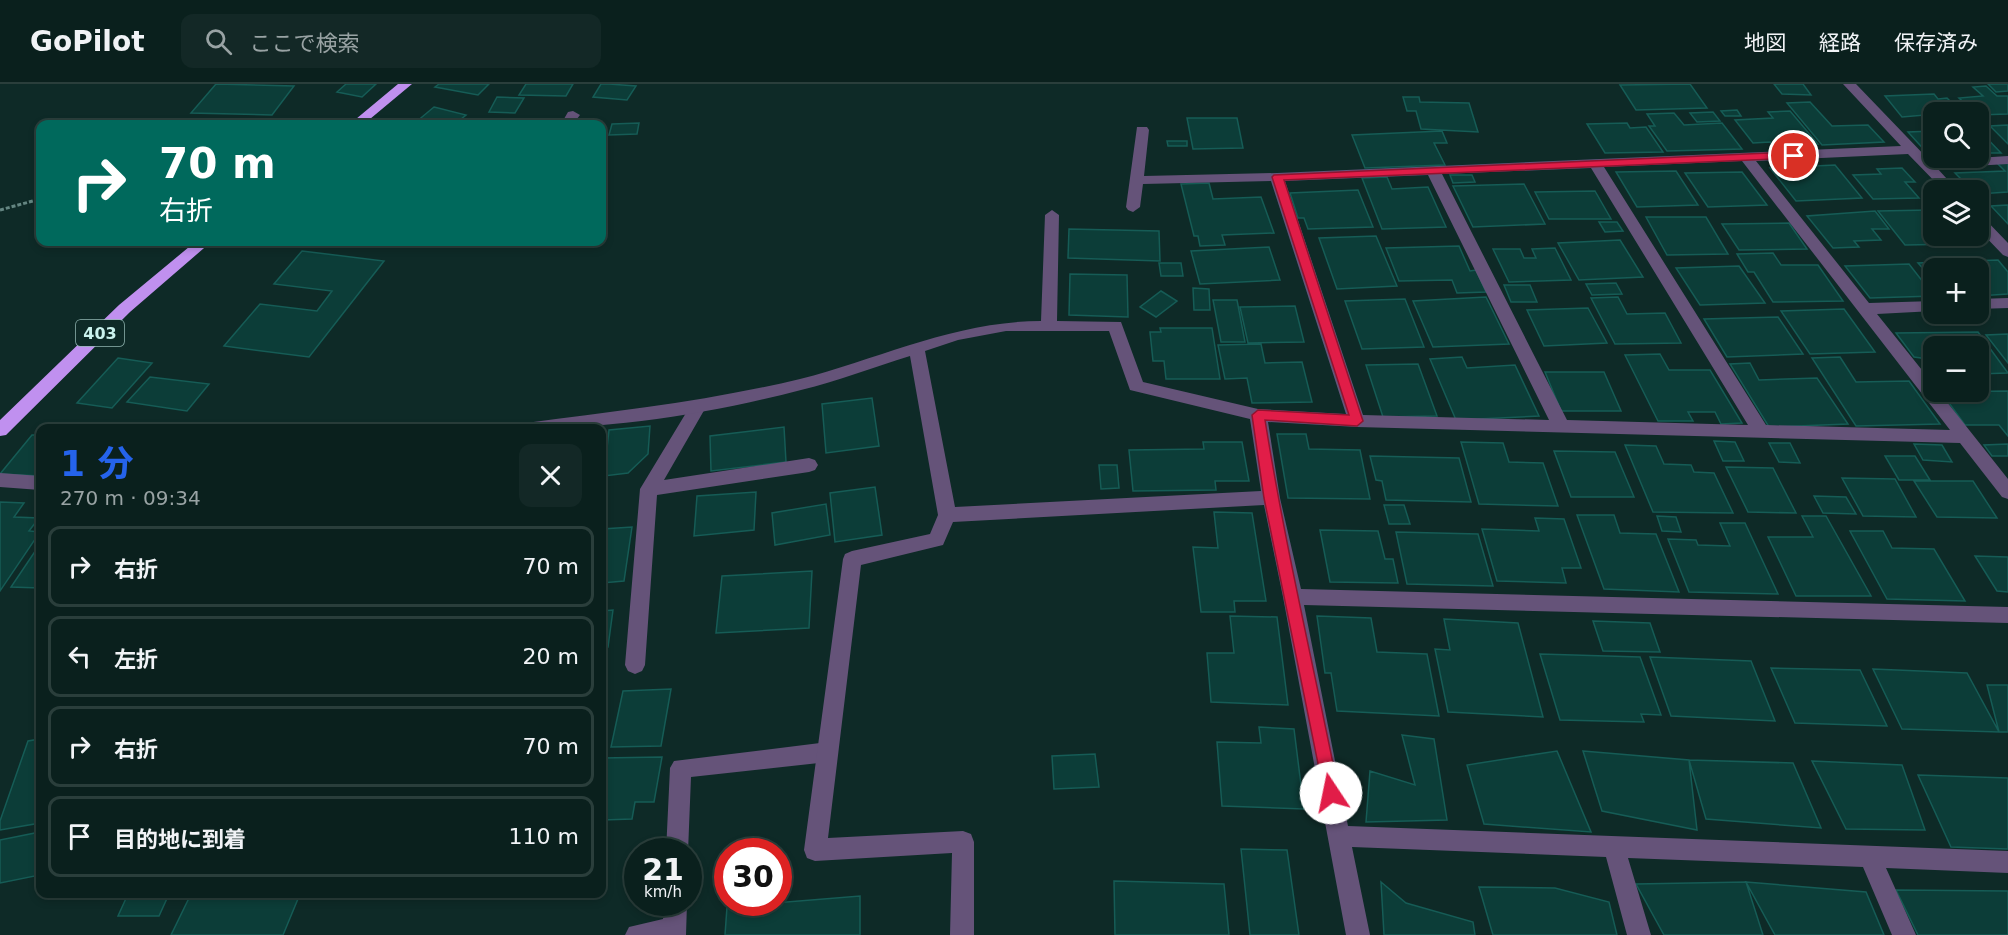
<!DOCTYPE html>
<html lang="ja">
<head>
<meta charset="utf-8">
<style>
	:root { --surface:#0a201d; --page:#132826; --text:#f1f3f6; --muted:#99a3a4; --line:#2a3e3b; --accent:#2563eb }
	body { margin:0; font-family:"DejaVu Sans","Noto Sans JP",sans-serif; background:var(--page); color:var(--text); height:100vh; display:flex; flex-direction:column; font-size:22px; white-space:nowrap }
	* { box-sizing:border-box; margin:0 }
	p { font-size:20px; color:var(--muted) }
	.icon { flex:none; width:33px; height:33px; fill:none; stroke:currentColor; stroke-width:2; stroke-linecap:round; stroke-linejoin:round }
	.map { position:relative; flex:1; overflow:hidden }
	.side { position:absolute; left:36px; top:340px; width:570px; height:474px; display:flex; flex-direction:column; background:var(--surface); border-radius:12px; box-shadow:0 3px 9px #0003,0 0 0 2px var(--line) }
	.side>* { flex:none }
	.hud { position:absolute; left:36px; top:36px; width:570px; height:126px; border-radius:12px; box-shadow:0 3px 9px #0003,0 0 0 2px var(--line); background:#00695c; color:#fff; overflow:hidden }
	.tools { position:absolute; left:1923px; top:18px; display:grid; gap:12px }
	.tools a { display:grid; place-items:center; width:66px; height:66px; border-radius:12px; background:var(--surface); box-shadow:0 3px 9px #0003,0 0 0 2px var(--line); font-size:30px }
	.speed { position:absolute; left:624px; top:754px; display:flex; gap:12px; font-size:30px; font-weight:700; text-align:center }
	.speed>* { display:grid; place-content:center; width:78px; height:78px; border-radius:50%; background:var(--surface); box-shadow:0 3px 9px #0003,0 0 0 2px var(--line); line-height:1 }
	.speed small { font-size:15px; font-weight:400 }
	.speed .limit { border:9px solid #d22; background:#fff; color:#111 }
	.pin { position:absolute; display:grid; place-items:center; width:51px; height:51px; color:#fff; margin:-26px; border:3px solid #fff; border-radius:50%; box-shadow:0 2px 6px #0007 }
	.me { position:absolute; width:66px; margin:-33px; rotate:349deg; stroke-linejoin:round; filter:drop-shadow(0 0 4px #0008) }
	.turn { display:flex; align-items:center; gap:21px; height:126px; padding:0 24px; font-size:27px }
	.turn .icon { width:78px; height:78px; stroke-width:2.5 }
	.turn b { display:block; font-size:42px; line-height:51px }
	.round { display:grid; place-items:center; flex:none; width:63px; height:63px; border-radius:12px; background:var(--page) }
	.overview { display:flex; align-items:center; justify-content:space-between; height:102px; padding:0 24px }
	h1 { font-size:36px; font-weight:700; line-height:45px; color:var(--accent) }
	ul { padding:0; list-style:none }
	li { display:flex; align-items:center; gap:18px; height:81px; margin:0 12px 9px; padding:0 12px; border:3px solid var(--line); border-radius:12px }
	li div { flex:1 }
	li b { display:block; font-size:22px }
	li em { font-style:normal }
	header { display:flex; align-items:center; gap:36px; box-sizing:border-box; height:84px; padding:0 30px; background:var(--surface); border-bottom:2px solid var(--line) }
	header strong { font-size:28px }
	nav { display:flex; gap:33px; margin-inline-start:auto; font-size:21px }
	.search { width:420px; height:54px; background:var(--page); display:flex; align-items:center; gap:15px; box-sizing:border-box; padding:0 21px; border-radius:12px; color:var(--muted); font-size:22px }
	.map>svg:first-child { display:block }
	.building { fill:#0c3d38; stroke:#165c56; stroke-width:1.5 }
	.lines { fill:none; stroke-linecap:round; stroke-linejoin:round }
	.path { stroke:#648682; stroke-width:3; stroke-dasharray:4 2; stroke-linecap:butt }
	.lane { fill:#655379; fill-rule:evenodd }
	.street { fill:#655379; fill-rule:evenodd }
	.highway { fill:#c090ef; fill-rule:evenodd }
	.route { fill:#e11d48; stroke:#92132f; stroke-width:1.5 }
	.labels { text-anchor:middle; dominant-baseline:central; stroke-width:4.5; stroke-linejoin:round; paint-order:stroke }
	.shield { fill:#0e2a27; stroke:#92b6b2; stroke-width:1.5 }
	.shield-label { font-size:16px; font-weight:bold; fill:#caf2ed }
</style>
</head>
<body>
<header>
<strong>GoPilot</strong>
<div class="search"><svg class="icon" aria-label="search" viewBox="0 0 24 24"><circle cx="10" cy="10" r="6"/><path d="M15 15l6 6"/></svg>ここで検索</div>
<nav><a>地図</a><a>経路</a><a>保存済み</a></nav>
</header>
<div class="map">
<svg width="2008" height="851" viewBox="0 0 2008 851">
	<rect width="100%" height="100%" fill="#0e2a27"/>
	<path class="building" d="M216,0L294,2L272,31L191,29Z
		M346,0H376L362,13L337,8Z
		M439,0H489L478,11L435,3Z
		M526,0H573L566,12L519,11Z
		M601,0H609L636,2L627,16L593,13Z
		M1690,0L1707,24L1636,26L1620,1Z
		M1774,0H1803L1811,11L1782,10Z
		M1988,0H2008V7L1996,8Z
		M1986,2L1997,12H2008V30L1978,31L1959,14L1983,12L1973,3Z
		M1934,10L1938,15L1947,14L1961,28L1902,33L1885,12Z
		M497,13L524,14L515,29L489,28Z
		M1403,13H1419L1420,18L1469,19L1478,48L1421,45L1416,27H1407Z
		M1810,18L1832,42L1868,41L1884,58L1822,61L1787,19Z
		M434,23L466,31L455,40L416,38Z
		M1737,26L1741,32H1725L1721,27Z
		M1790,27L1818,60L1773,62L1770,58L1753,59L1735,36L1773,34L1768,28Z
		M1713,28L1720,37L1697,38L1690,29Z
		M1674,29L1684,41L1722,39L1742,65L1667,67L1649,42H1655L1647,30Z
		M1187,34H1237L1243,64L1193,65Z
		M639,39L637,50L609,51L612,40Z
		M1627,39L1630,44L1646,43L1663,68L1605,69L1587,40Z
		M2008,41V60L1990,42Z
		M1978,46H1979L2001,69H1978Z
		M1442,47L1447,59H1434L1445,81L1365,84L1352,51Z
		M1934,47V70H1928L1908,48Z
		M1167,57H1187V62H1168Z
		M2008,77V108L1978,110V106H1972L1955,89L2005,87L1996,78Z
		M1835,81L1862,114L1796,117L1770,84Z
		M1902,84L1915,98H1905L1919,114L1873,115L1853,91L1881,90L1877,85Z
		M1676,87L1698,121L1637,123L1616,88Z
		M1742,88L1767,121L1708,123L1685,89Z
		M1450,91H1472L1475,98L1453,99Z
		M1387,93L1392,105L1428,103L1446,143L1382,145L1362,94Z
		M1209,99L1213,115L1261,113L1274,149L1222,151L1225,161L1200,162L1198,152H1194L1181,100Z
		M1524,100L1545,140L1473,143L1453,102Z
		M1358,106L1373,143L1308,145L1304,134H1298L1290,109Z
		M1595,107L1611,135H1549L1535,108Z
		M2008,121V140L1991,122Z
		M1930,126H1934V152H1953L1960,160L1905,161L1878,127Z
		M1875,127L1889,145H1872L1881,156L1854,157L1859,163L1833,164L1807,132Z
		M1646,133H1706L1728,170L1667,171Z
		M1599,138H1617L1623,147L1605,148Z
		M1789,139L1807,165L1739,166L1722,140Z
		M1069,145L1159,147L1160,177L1068,174Z
		M1376,152L1397,202L1337,205L1319,154Z
		M1620,156L1643,193L1579,196L1558,159Z
		M1459,162L1470,187L1476,186L1486,208L1457,209L1452,196L1399,197L1386,164Z
		M1269,163L1280,196L1200,200L1191,167Z
		M1555,164L1571,196L1509,198L1493,165H1520L1524,174H1536L1532,165Z
		M302,167L384,177L309,273L224,262L260,220L317,227L332,207L274,200Z
		M1773,169L1781,181H1818L1843,217L1773,218L1754,188H1748L1737,170Z
		M1998,176L2008,188V210L1978,212V184H1934V197L1918,179Z
		M1159,179H1181L1183,192H1161Z
		M1909,180L1934,212L1870,214L1845,182Z
		M1739,182L1765,219L1700,221L1676,184Z
		M1070,190L1127,191L1128,233L1069,231Z
		M1616,199L1622,210L1592,211L1586,200Z
		M1504,201H1530L1537,218H1511Z
		M1193,204L1209,205L1210,226H1194Z
		M1161,207L1177,217L1156,233L1140,223Z
		M1486,213L1509,260L1433,263L1413,217Z
		M1618,213L1627,230L1665,229L1681,259L1615,260L1591,214Z
		M1405,215L1424,263L1362,265L1345,217Z
		M1213,216H1237L1245,258H1221Z
		M1295,222L1304,258L1248,259L1240,223Z
		M1588,224L1607,259L1544,262L1527,226Z
		M1844,225L1875,268L1810,270L1781,227Z
		M1778,233L1803,270L1727,273L1704,235Z
		M1160,244H1212L1220,295H1166L1164,277H1153L1150,248H1161Z
		M1978,248L2008,289L1978,290V262H1934V280H1926L1921,274L1914,273L1896,249Z
		M2008,250V279L1986,251Z
		M1261,260L1265,279L1302,278L1312,318L1252,319L1247,294L1225,295L1218,261Z
		M1660,270L1669,286H1710L1742,339L1721,340L1715,328H1688L1693,337H1658L1625,271Z
		M1462,273L1467,284L1515,281L1539,332L1456,336L1430,275Z
		M1840,273L1856,298L1909,297L1940,340L1856,342L1812,274Z
		M118,274L152,279L112,324L77,319Z
		M1750,279L1759,296L1817,294L1848,340L1769,343L1730,280Z
		M1418,280L1437,332L1383,333L1366,281Z
		M1545,288H1604L1621,327H1561Z
		M150,293L209,300L187,327L127,318Z
		M2008,307V352L1999,341H1965L1941,308Z
		M872,314L879,362L826,369L822,320Z
		M650,342L648,370L628,389L604,392L609,346Z
		M784,343L786,378L711,387L710,352Z
		M1277,350H1306L1309,365L1360,366L1370,415L1288,414Z
		M32,351H40V392L0,390Z
		M1714,357L1735,358L1744,377H1723Z
		M1203,358H1242L1249,397H1215L1216,406L1133,407L1129,366L1204,365Z
		M1461,358L1503,359L1509,378L1543,379L1558,422L1479,420Z
		M1769,359H1790L1800,379L1779,378Z
		M1914,360L1942,361L1952,378L1923,376Z
		M2008,360V372H1992L1984,361Z
		M1625,361L1656,362L1664,380L1691,381L1694,388L1714,389L1733,429L1653,428Z
		M1554,367L1615,368L1634,413H1571Z
		M1370,372L1459,374L1471,418L1386,416L1382,397L1376,396Z
		M1885,372H1915L1930,396H1899Z
		M1099,381H1117L1119,404L1101,405Z
		M1726,383L1773,384L1796,429L1748,428Z
		M1842,394L1895,395L1916,433L1863,432Z
		M1914,397H1973L1997,434L1937,433Z
		M875,403L882,451L835,458L830,409Z
		M756,408L754,446L694,452L697,412Z
		M1814,412L1846,413L1856,430L1823,429Z
		M0,418L24,419L14,433L39,434L29,447L40,448L0,507Z
		M826,420L830,451L775,461L772,429Z
		M1384,421H1404L1410,440H1389Z
		M1214,428L1252,429L1266,517H1234L1235,528H1201L1193,463L1218,464Z
		M1577,431H1614L1620,449L1656,450L1679,508L1604,505Z
		M1657,432L1676,433L1681,448L1662,447Z
		M1802,432H1826L1871,512H1796L1768,453H1813Z
		M1535,434L1564,435L1581,484H1562L1566,499L1497,497L1482,445L1539,447Z
		M1720,439H1745L1778,510L1689,508L1668,455L1696,456L1698,461L1730,462Z
		M632,443L624,497L602,499V445Z
		M1320,446L1378,447L1385,475H1393L1398,499L1330,498Z
		M1850,447H1883L1892,464L1934,465L1965,517L1887,515Z
		M1396,448L1478,450L1493,502L1407,500Z
		M40,460V504L11,503Z
		M1975,472L2008,473V508L1997,507Z
		M812,487L809,544L716,549L722,492Z
		M613,526L608,563H602V527Z
		M1230,532L1277,533L1288,621L1211,618L1207,569H1234Z
		M1317,532L1371,534L1377,568L1427,570L1439,632L1337,627L1331,589H1325Z
		M1444,535L1518,539L1543,633L1448,628L1435,565L1450,566Z
		M1593,537L1650,539L1660,568L1603,567Z
		M1540,570L1640,573L1661,631L1641,630L1644,638L1560,636Z
		M1650,573L1751,577L1775,637L1671,632Z
		M1771,584L1860,586L1887,642L1795,639Z
		M1873,585L1967,589L1999,648L1902,645Z
		M1987,601H2008V648H1999Z
		M671,605L661,662L611,663L623,607Z
		M1259,643L1294,645L1304,725L1222,722L1217,658L1261,659Z
		M1402,651L1434,655L1447,736L1366,738L1370,687L1415,701Z
		M40,655V739L0,746V737L28,657Z
		M1557,667L1591,748L1484,740L1467,681Z
		M1583,667L1689,676L1697,746L1602,727Z
		M1095,670L1099,703L1054,705L1052,672Z
		M662,673L654,718H635L632,735L602,736V674Z
		M1689,676L1793,679L1821,744L1706,735Z
		M1812,677L1902,681L1925,746L1846,745Z
		M1918,691L2008,694V765L1951,763Z
		M40,748V791L0,799V756Z
		M1241,765L1287,766L1299,851H1250Z
		M1114,797L1224,800L1229,851H1115Z
		M1381,798L1406,819L1473,838L1475,851H1384Z
		M1746,798L1866,808L1884,851H1775Z
		M1746,798L1763,851H1664L1636,800Z
		M1479,803L1555,804L1609,818L1617,851H1493Z
		M1896,806L2008,807V851H1918Z
		M128,810H169L159,832H118Z
		M191,810H300L283,851H171Z
		M860,812V851H725L727,823Z"/>
	<g class="lines">
		<path class="path" d="M0,126L40,115"/>
		<path class="lane" d="M698,317L706,323L664,396L809,374L815,376L818,381L815,386L809,388L657,411L645,581L642,587L635,590L628,587L625,581L640,405L692,319Z
			M828,658L835,661L838,668L835,675L828,678L691,693L688,768H666L670,684L674,677Z
			M665,819H687L686,851H625L629,843L663,835Z"/>
		<path class="street" d="M1843,0H1856L1930,77L2008,72V80L1937,84L1957,106H1943L1908,70L1756,77L1869,219L1934,217V227L1877,230L1934,301V308H1939L2008,395V415L2002,413L1960,359L1357,343L1268,338L1280,414L1301,505L2008,523V539L1304,521L1348,742L2008,767V789L1886,784L1916,851H1892L1863,783L1628,774L1651,851H1627L1606,773L1352,763L1370,851H1346L1283,513L1264,421L953,438L943,461L861,481L828,754L963,747L971,750L974,758V851H950L952,769L815,777L807,774L804,766L843,475L845,470L852,467L930,450L938,431L910,272C874,283 838,297 801,306C709,330 613,345 517,345L520,340L526,339C618,327 709,317 800,295C881,274 956,237 1041,237L1045,131L1052,126L1059,131L1057,237L1121,238L1143,298L1258,325L1346,330L1271,97L1143,100L1140,123L1133,128L1128,126L1126,123L1137,43H1147L1149,46L1144,92L1277,89L1901,62ZM1742,77L1950,346L1766,341L1604,83ZM1591,84L1748,341L1567,336L1442,90ZM1428,91L1549,336L1363,331L1285,97ZM1006,247H1109L1130,306L1250,335L1261,407L955,423L925,267L958,256Z
			M573,27L580,31L573,40H561L568,28Z
			M1978,132L1983,133L2008,159V173L2003,171L1978,145Z
			M2008,214V224L1978,225V215Z
			M0,389L40,392V406L0,403Z"/>
		<path class="highway" d="M398,0H412L364,40H350Z
			M195,158H211L130,228L6,351L0,352V336L119,221Z"/>
	</g>
	<path class="route" d="M1794,68L1799,72L1798,74L1284,96L1363,337L1357,342L1265,336C1285,461 1314,584 1339,709L1336,714L1331,716L1325,714L1264,414L1252,331L1258,326L1349,331L1272,93L1274,91Z"/>
	<g class="labels">
		<rect class="shield" x="76" y="236" width="48" height="26" rx="4.5"/>
		<g class="shield-label">
			<text x="100" y="249">403</text>
		</g>
	</g>
</svg>
<div class="tools">
<a><svg class="icon" aria-label="search" viewBox="0 0 24 24"><circle cx="10" cy="10" r="6"/><path d="M15 15l6 6"/></svg></a>
<a><svg class="icon" aria-label="layers" viewBox="0 0 24 24"><path d="M12 4l9 5-9 5-9-5zM3 14l9 5 9-5"/></svg></a>
<a>+</a>
<a>−</a>
</div>
<div class="speed"><div>21<small>km/h</small></div><div class="limit">30</div></div>
<div class="pin" style="left:1794px;top:72px;background:#d93025"><svg class="icon" aria-label="arrive" viewBox="0 0 24 24"><path d="M6 21V4h12l-3 4 3 4H6"/></svg></div>
<svg class="me" style="left:1331px;top:709px" viewBox="-20 -20 40 40"><circle r="19" fill="#fff"/><path d="M0-13L10 11 0 6-10 11z" fill="#e11d48"/></svg>
<div class="hud">
<div class="turn"><svg class="icon" aria-label="right" viewBox="0 0 24 24"><path d="M7 20v-9h11M14 6l5 5-5 5"/></svg><div><b>70 m</b>右折</div></div>
</div>
<section class="side">
<div class="overview"><div><h1>1 分</h1><p>270 m · 09:34</p></div><a class="round"><svg class="icon" aria-label="close" viewBox="0 0 24 24"><path d="M6 6l12 12M18 6L6 18"/></svg></a></div>
<ul>
<li><svg class="icon" aria-label="right" viewBox="0 0 24 24"><path d="M7 20v-9h11M14 6l5 5-5 5"/></svg><div><b>右折</b></div><em>70 m</em></li>
<li><svg class="icon" aria-label="left" viewBox="0 0 24 24"><path d="M17 20v-9H6M10 6l-5 5 5 5"/></svg><div><b>左折</b></div><em>20 m</em></li>
<li><svg class="icon" aria-label="right" viewBox="0 0 24 24"><path d="M7 20v-9h11M14 6l5 5-5 5"/></svg><div><b>右折</b></div><em>70 m</em></li>
<li><svg class="icon" aria-label="arrive" viewBox="0 0 24 24"><path d="M6 21V4h12l-3 4 3 4H6"/></svg><div><b>目的地に到着</b></div><em>110 m</em></li>
</ul>
</section>
</div>
</body>
</html>
